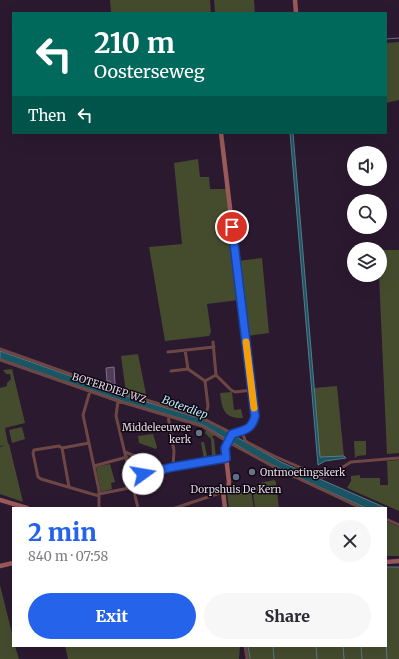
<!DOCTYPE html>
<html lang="en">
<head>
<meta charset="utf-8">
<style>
	:root { --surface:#fff; --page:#f7f7f7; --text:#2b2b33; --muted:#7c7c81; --accent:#2563eb }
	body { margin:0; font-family:Merriweather,serif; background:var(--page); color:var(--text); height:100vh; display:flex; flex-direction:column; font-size:15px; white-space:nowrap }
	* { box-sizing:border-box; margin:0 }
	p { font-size:13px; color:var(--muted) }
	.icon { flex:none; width:22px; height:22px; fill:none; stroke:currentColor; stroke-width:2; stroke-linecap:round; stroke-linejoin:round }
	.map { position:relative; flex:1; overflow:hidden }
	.panel { position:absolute; left:12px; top:507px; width:375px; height:140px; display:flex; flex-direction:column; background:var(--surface); border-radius:0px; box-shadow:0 4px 16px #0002 }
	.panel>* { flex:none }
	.hud { position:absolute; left:12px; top:12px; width:375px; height:122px; border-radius:0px; box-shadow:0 4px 16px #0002; background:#00695c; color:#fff; overflow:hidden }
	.buttons { position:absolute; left:347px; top:146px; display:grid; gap:8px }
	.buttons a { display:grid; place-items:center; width:40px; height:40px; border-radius:50%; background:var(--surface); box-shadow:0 4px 16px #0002; font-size:20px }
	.pin { position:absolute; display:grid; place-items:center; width:34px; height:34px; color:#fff; margin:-17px; border:2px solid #fff; border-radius:50%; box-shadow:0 1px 4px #0007 }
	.me { position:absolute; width:44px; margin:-22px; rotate:77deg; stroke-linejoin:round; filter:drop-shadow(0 0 3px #0008) }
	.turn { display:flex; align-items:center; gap:14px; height:84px; padding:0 16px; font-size:18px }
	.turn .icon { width:52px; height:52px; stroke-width:2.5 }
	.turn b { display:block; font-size:28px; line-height:34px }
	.then { display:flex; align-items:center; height:38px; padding:0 16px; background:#0003; gap:8px; font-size:15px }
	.round { display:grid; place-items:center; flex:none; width:42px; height:42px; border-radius:21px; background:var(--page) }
	.head { display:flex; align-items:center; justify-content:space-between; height:68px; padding:0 16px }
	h1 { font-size:24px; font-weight:800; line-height:30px; color:var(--accent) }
	.primary-button { display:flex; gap:8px; margin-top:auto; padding:8px 16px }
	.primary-button a { flex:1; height:46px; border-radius:24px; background:var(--accent); color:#fff; font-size:16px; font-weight:800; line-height:46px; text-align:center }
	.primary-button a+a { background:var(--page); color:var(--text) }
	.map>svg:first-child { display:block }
	.green { fill:#454c2e }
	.water { fill:#1b5462; stroke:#577b8a }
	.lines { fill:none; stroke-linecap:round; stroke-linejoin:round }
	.stream { stroke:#577b8a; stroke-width:1 }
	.building { fill:#503e58; stroke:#806d8a }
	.street { stroke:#6e4745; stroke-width:3 }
	.secondary { stroke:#995a59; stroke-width:4.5 }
	.route-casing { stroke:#184099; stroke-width:10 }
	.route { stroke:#2563eb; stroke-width:7 }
	.slow { stroke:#f59e0b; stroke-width:7 }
	.worship-dot { fill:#6b7280; stroke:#0f0711; stroke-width:1.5 }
	.service-dot { fill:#5c6f8a; stroke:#0f0711; stroke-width:1.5 }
	.labels { text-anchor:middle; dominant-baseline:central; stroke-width:3; stroke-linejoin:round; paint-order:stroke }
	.street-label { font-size:10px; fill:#e3d7e6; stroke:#0f0711 }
	.poi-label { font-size:10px; fill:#e3d7e6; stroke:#0f0711; text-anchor:end }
	.water-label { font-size:11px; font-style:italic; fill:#b8eaf9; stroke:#0f0711 }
</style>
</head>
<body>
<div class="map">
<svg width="399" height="659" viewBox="0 0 399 659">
	<rect width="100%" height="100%" fill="#2b1930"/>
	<path class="green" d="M110,0H210L211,13H111Z
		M214,0H254L255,13H215Z
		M399,42V100L386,103V43Z
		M198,159L200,177H209L210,189H226L239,300L207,304L211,332L209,336L165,341L149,247L182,244L174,163Z
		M380,250H399V453L387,454L379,275Z
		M262,258L269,333L247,336L238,261Z
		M138,354L147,399L126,392L121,356Z
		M12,369L25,423L5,428L8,444H9L23,502L0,494V447L5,445L0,446V388L7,386V383L11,379L10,374H6L3,370Z
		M337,386L344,457L320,458L314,388Z
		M232,392L234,410L241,409L243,418C224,419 222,409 220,393Z
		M22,427L25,439L12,443L9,430Z
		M206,430L214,435L212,437L214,439L216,458L204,460L201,442H204L207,456L212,455L211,439L205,433Z
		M153,434L157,447L156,449L139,443L138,436Z
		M354,441H366V455L357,456L355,458Z
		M132,458L156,468V469L134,474L130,460Z
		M399,460V511L347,488L351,481V476L360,475V478H380V485H388L387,461Z
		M110,464L115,482L111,483L112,489L101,492L96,467Z
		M274,480L276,482L279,508H255L252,487L261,486L260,483Z
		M240,489L241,491H251L254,508H229L227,493Z
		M386,521L399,527V556H386Z
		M386,567H399V659H248L246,646H386Z
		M0,585L13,637V646H15L19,659H0Z
		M65,646H240L239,659H68Z"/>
	<path class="water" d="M290,133H293L320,457L344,456L346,458L325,461L318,465Z
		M0,351L121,394L208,421L281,462L386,508H366L319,487L262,460L203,425L125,402L0,359Z"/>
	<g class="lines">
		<path class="stream" d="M386,39L399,38
			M386,567H399
			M386,586V605
			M386,641L387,659
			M248,646L250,658
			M273,646L274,659
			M316,646L317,659
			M343,646L344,659
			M361,646L362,659"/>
	</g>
	<path class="building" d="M114,367L115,384L112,386L110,381H107L106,368Z
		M145,479H149L151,488L145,490L144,484L138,485L137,481Z"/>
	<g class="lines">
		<path class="street" d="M213,342L216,375L231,390L235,392L252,390
			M0,349L112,389L200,417L234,434
			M185,350L188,369
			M168,352L214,347
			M0,360L118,401L202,426L228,442L276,468L361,508
			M171,371L188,369L205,381L216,375
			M205,381L208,406L205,419
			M90,391L83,415L99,490V508
			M118,401L116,416L138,508
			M168,416L174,451L173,467
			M242,432L245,440L247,442L274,456L322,477L328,476L351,462L399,458
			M89,443L62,448L59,446L34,450L33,453L38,477L41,479L99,496
			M62,448L69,487
			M125,452L166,469
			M94,466L127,457
			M132,477L173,467L226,458
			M99,494L134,487
			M175,508L223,492
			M386,519L399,525
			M245,646L247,659"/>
		<path class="secondary" d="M295,0L296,13
			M221,133L255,416L249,428L232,434L225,448L229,482L228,488L223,492L225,508
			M0,500L27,508
			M386,562L399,561
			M0,566L13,563"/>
	</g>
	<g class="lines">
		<g class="route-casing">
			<path id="route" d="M143,474L173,467L226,458L225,448L232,434C244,430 252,430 255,416L232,227"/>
		</g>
		<use href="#route" class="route"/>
		<path class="slow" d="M246,342L254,408"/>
	</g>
	<g class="worship-dot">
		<circle cx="199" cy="433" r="4"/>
		<circle cx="252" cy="472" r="4"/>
	</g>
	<circle class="service-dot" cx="236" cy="477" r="4"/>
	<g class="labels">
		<g class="street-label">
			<text transform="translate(109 388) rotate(18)">BOTERDIEP WZ</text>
		</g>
		<g class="poi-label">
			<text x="191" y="427">Middeleeuwse<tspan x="191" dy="12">kerk</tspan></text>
			<text x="260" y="472" text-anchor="start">Ontmoetingskerk</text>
			<text x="236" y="489" text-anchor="middle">Dorpshuis De Kern</text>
		</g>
		<g class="water-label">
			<text transform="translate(185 407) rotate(20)">Boterdiep</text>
		</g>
	</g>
</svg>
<div class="buttons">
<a><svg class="icon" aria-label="sound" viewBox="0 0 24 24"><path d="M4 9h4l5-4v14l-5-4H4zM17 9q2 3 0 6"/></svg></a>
<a><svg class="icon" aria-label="search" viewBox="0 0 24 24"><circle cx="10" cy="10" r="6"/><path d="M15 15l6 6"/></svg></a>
<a><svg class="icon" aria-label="layers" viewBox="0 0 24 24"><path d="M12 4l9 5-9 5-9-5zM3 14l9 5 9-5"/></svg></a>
</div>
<div class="pin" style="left:232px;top:227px;background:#d93025"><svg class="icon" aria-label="arrive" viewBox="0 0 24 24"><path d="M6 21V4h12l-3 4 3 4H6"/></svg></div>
<svg class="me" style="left:143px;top:474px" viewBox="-20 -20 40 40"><circle r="19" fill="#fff"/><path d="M0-13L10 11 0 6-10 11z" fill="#2563eb"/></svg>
<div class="hud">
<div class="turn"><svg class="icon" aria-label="left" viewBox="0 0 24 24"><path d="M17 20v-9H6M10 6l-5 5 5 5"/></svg><div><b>210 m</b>Oosterseweg</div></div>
<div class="then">Then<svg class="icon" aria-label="left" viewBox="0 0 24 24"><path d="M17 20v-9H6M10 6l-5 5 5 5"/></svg></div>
</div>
<section class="panel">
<div class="head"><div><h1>2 min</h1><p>840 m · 07:58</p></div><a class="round"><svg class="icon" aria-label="close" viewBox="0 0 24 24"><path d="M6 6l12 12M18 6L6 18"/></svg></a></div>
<div class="primary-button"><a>Exit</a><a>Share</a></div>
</section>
</div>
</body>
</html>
